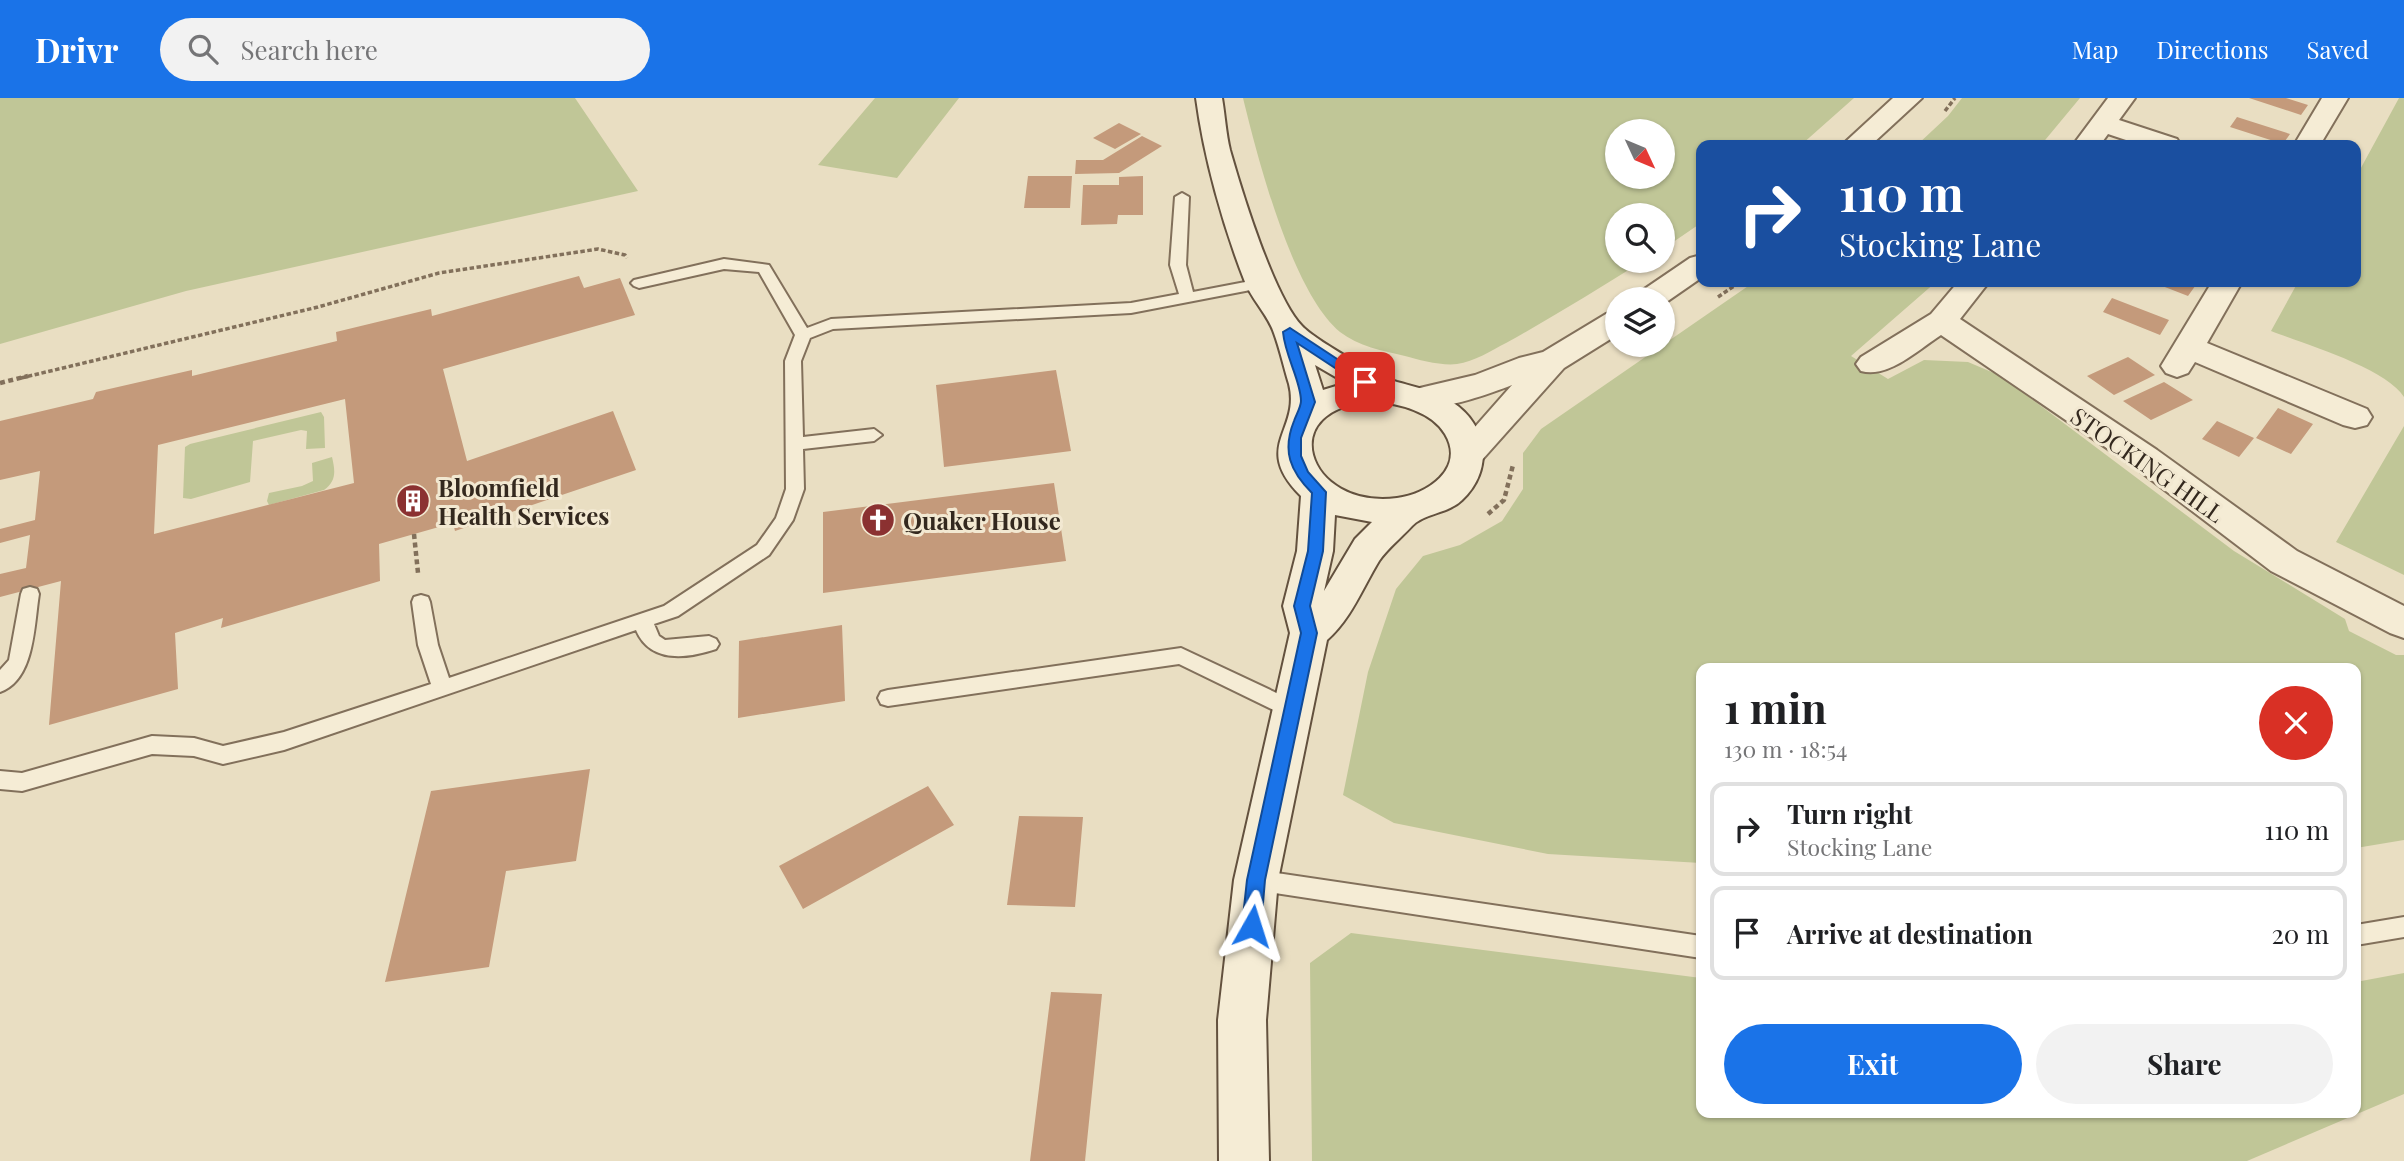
<!DOCTYPE html>
<html lang="en">
<head>
<meta charset="utf-8">
<style>
	:root { --surface:#fff; --page:#f2f2f2; --text:#202124; --muted:#757577; --line:#e0e0e0; --accent:#1a73e8 }
	body { margin:0; font-family:"Playfair Display",serif; background:var(--page); color:var(--text); height:100vh; display:flex; flex-direction:column; font-size:26px; white-space:nowrap }
	* { box-sizing:border-box; margin:0 }
	p { font-size:23px; color:var(--muted) }
	.icon { flex:none; width:38px; height:38px; fill:none; stroke:currentColor; stroke-width:2; stroke-linecap:round; stroke-linejoin:round }
	.map { position:relative; flex:1; overflow:hidden }
	.details { position:absolute; left:1696px; top:565px; width:665px; height:455px; display:flex; flex-direction:column; background:var(--surface); border-radius:14px; box-shadow:0 2px 5px #0004 }
	.details>* { flex:none }
	.top-card { position:absolute; left:1696px; top:42px; width:665px; height:147px; border-radius:14px; box-shadow:0 2px 5px #0004; background:#1a4fa0; color:#fff; overflow:hidden }
	.needle { width:46px; rotate:134deg }
	.controls { position:absolute; left:1605px; top:21px; display:grid; gap:14px }
	.controls a { display:grid; place-items:center; width:70px; height:70px; border-radius:50%; background:var(--surface); box-shadow:0 2px 5px #0004; font-size:35px }
	.pin { position:absolute; display:grid; place-items:center; width:60px; height:60px; color:#fff; margin:-30px; border-radius:14px; box-shadow:0 4px 10px #0006 }
	.me { position:absolute; width:77px; margin:-38px; rotate:6deg; stroke-linejoin:round; filter:drop-shadow(0 0 5px #0008) }
	.turn { display:flex; align-items:center; gap:24px; height:147px; padding:0 28px; font-size:32px }
	.turn .icon { width:91px; height:91px; stroke-width:2.5 }
	.turn b { display:block; font-size:49px; line-height:60px }
	.round { display:grid; place-items:center; flex:none; width:74px; height:74px; border-radius:37px; background:var(--page) }
	.head { display:flex; align-items:center; justify-content:space-between; height:119px; padding:0 28px }
	h1 { font-size:42px; font-weight:700; line-height:52px }
	.cta { display:flex; gap:14px; margin-top:auto; padding:14px 28px }
	.cta a { flex:1; height:80px; border-radius:42px; background:var(--accent); color:#fff; font-size:28px; font-weight:700; line-height:80px; text-align:center }
	.cta a+a { background:var(--page); color:var(--text) }
	ul { padding:0; list-style:none }
	li { display:flex; align-items:center; gap:21px; height:94px; margin:0 14px 10px; padding:0 14px; border:4px solid var(--line); border-radius:14px }
	li div { flex:1 }
	li b { display:block; font-size:26px }
	li em { font-style:normal }
	header { display:flex; align-items:center; gap:42px; box-sizing:border-box; height:98px; padding:0 35px; background:var(--accent); color:#fff }
	header strong { font-size:33px }
	nav { display:flex; gap:38px; margin-inline-start:auto; font-size:24px }
	.search { width:490px; height:63px; background:var(--page); display:flex; align-items:center; gap:18px; box-sizing:border-box; padding:0 24px; border-radius:38px; color:var(--muted); font-size:26px }
	.map>svg:first-child { display:block }
	.green { fill:#c0c697; fill-rule:evenodd }
	.building { fill:#c49a7b; fill-rule:evenodd }
	.lines { fill:none; stroke-linecap:round; stroke-linejoin:round }
	.service-casing { stroke:#82705b; stroke-width:4 }
	.minor-casing { stroke:#82705b; stroke-width:4 }
	.tertiary-casing { stroke:#82705b; stroke-width:4 }
	.secondary-casing { stroke:#63513e; stroke-width:4 }
	.path-far1 { stroke:#82705b; stroke-width:3.5; stroke-dasharray:4.5 2.5; stroke-linecap:butt }
	.path { stroke:#82705b; stroke-width:4.5; stroke-dasharray:5 3.5; stroke-linecap:butt }
	.service { fill:#f5ecd5; fill-rule:evenodd }
	.minor { fill:#f5ecd5; fill-rule:evenodd }
	.tertiary { fill:#f5ecd5; fill-rule:evenodd }
	.secondary { fill:#f5ecd5; fill-rule:evenodd }
	.route { fill:#1a73e8; stroke:#114b97; stroke-width:2 }
	.labels { text-anchor:middle; dominant-baseline:central; stroke-width:6; stroke-linejoin:round; paint-order:stroke }
	.street-label { font-size:24px; fill:#33281e; stroke:#f2e8d1 }
	.poi-label { font-size:24px; font-weight:bold; fill:#33281e; stroke:#f2e8d1; text-anchor:start }
</style>
</head>
<body>
<header>
<strong>Drivr</strong>
<div class="search"><svg class="icon" aria-label="search" viewBox="0 0 24 24"><circle cx="10" cy="10" r="6"/><path d="M15 15l6 6"/></svg>Search here</div>
<nav><a>Map</a><a>Directions</a><a>Saved</a></nav>
</header>
<div class="map">
<svg width="2404" height="1063" viewBox="0 0 2404 1063">
	<rect width="100%" height="100%" fill="#e9dec2"/>
	<path class="green" d="M0,0H575L638,93L186,193L0,246Z
		M875,0H959L897,80L818,67Z
		M1243,0H1854L1801,47H1701V125L1663,151L1662,117H1617V163H1643C1598,191 1553,219 1506,245C1492,252 1474,264 1457,266C1442,268 1419,262 1405,258C1383,253 1358,248 1340,234C1292,194 1258,61 1243,0ZM1617,33H1662V79H1617Z
		M1962,0H2080L2041,47H1917L1948,18Z
		M2399,0H2404V299C2386,270 2304,246 2271,233L2298,184H2356V79Z
		M1754,184H1936L1851,258L1888,281L1924,262L1968,264L2001,278L2234,453L2345,521L2349,533L2396,557H2404V742L2356,750V570H1701V765L1548,756L1394,725L1343,697L1368,574L1396,491L1423,458L1460,447L1502,423L1523,391V355L1541,331Z
		M321,314L324,319L325,350L306,351L307,333L301,332L253,343L250,384L191,401L183,400L185,349L190,346Z
		M2404,328V477L2336,444Z
		M332,359C335,372 337,383 324,392L269,407L267,403L269,395L302,388L313,383L312,365Z
		M1351,835L1701,880V1015H2356V884L2404,875V996L2247,1063H1312L1310,865Z"/>
	<path class="building" d="M2249,0H2286L2308,7L2301,17Z
		M2237,19L2290,36L2283,46L2230,29Z
		M1119,25L1141,36L1115,51L1093,40Z
		M1142,38L1162,48L1119,75L1075,76L1076,62H1103Z
		M1028,78H1072L1070,110H1024Z
		M1143,78V117H1118L1117,126L1081,127L1083,87H1119V79Z
		M579,178L584,190L620,180L635,217L443,271L467,363L613,313L636,372L455,433L453,425L379,446L380,483L221,530L223,520L175,535L178,591L49,627L61,483L0,499V476L26,470L30,437L0,445V431L35,422L40,373L0,382V323L93,301L96,294L192,272V278L337,243L336,234L431,211L432,218ZM345,301L354,385L154,436L158,347Z
		M2152,184H2198L2188,198Z
		M2112,200L2169,222L2160,237L2103,214Z
		M2128,259L2155,277L2114,297L2087,278Z
		M1056,272L1071,353L944,369L936,287Z
		M2164,284L2193,302L2151,322L2123,303Z
		M2278,310L2313,326L2291,356L2256,340Z
		M2217,323L2254,340L2239,359L2202,341Z
		M1054,385L1066,463L823,495V414Z
		M842,527L845,603L738,620L739,543Z
		M590,671L576,763L506,773L489,869L385,884L431,693Z
		M928,688L954,727L803,811L779,768Z
		M1019,718L1083,719L1075,809L1007,807Z
		M1051,894L1102,896L1085,1063H1030Z"/>
	<g class="lines">
		<g class="service-casing">
			<path id="service" d="M1182,95L1189,99L1186,167L1193,194L1261,181L1269,186L1266,189L1131,215L833,231L810,240L801,263L803,339L874,331L882,337L874,343L803,351L804,391L793,422L769,457L678,518L654,526L659,538L665,542L709,538L716,541L719,546L716,551C686,561 650,565 636,532L284,652L223,666L194,658L152,656L22,693L0,691V673L22,675L152,638L194,640L223,648L284,634L431,586L418,547L412,504L414,499L421,497L428,499L430,504L438,547L449,580L664,508L757,447L776,420L786,391L785,263L795,237L759,174L724,171L639,190L634,188L631,185L634,182L724,161L769,167L807,230L831,221L1131,205L1179,196L1170,167L1175,99Z
				M30,489L37,491L39,496C34,526 35,582 0,594V572L9,562L21,496L23,491Z
				M1181,550L1300,606L1303,612L1300,618L1293,620L1286,618L1179,566L888,608L881,606L878,600L881,594L888,592Z
				M1256,772L1701,838V860L1256,792L1248,789L1245,782L1248,775Z
				M2404,819V839L2356,847V827Z"/>
		</g>
		<g class="minor-casing">
			<path id="minor" d="M2108,0H2135L2119,22L2177,41L2181,47H2141L2108,36L2100,47H2073Z
				M2322,0H2348L2320,47H2294Z
				M1958,184H1989L1960,221L2157,352L2297,453L2404,508V540L2390,535L2271,473L2133,368L1941,237C1919,251 1888,281 1861,273L1856,266L1861,259L1931,216Z
				M2212,184H2242L2207,245L2367,311L2372,319L2367,327L2355,330L2343,327L2195,264L2188,275L2177,279L2166,275L2161,268Z"/>
		</g>
		<g class="tertiary-casing">
			<path id="tertiary" d="M1893,0H1922L1871,47H1842Z
				M1701,157V180L1662,207V201H1636L1640,194L1690,160Z
				M1617,213V237L1564,270L1481,363L1469,367L1457,363L1452,355L1512,287C1487,297 1432,316 1407,309L1402,301L1407,293L1475,277L1519,260L1543,254L1606,216Z"/>
		</g>
		<g class="secondary-casing">
			<path id="secondary" d="M1196,0H1222C1225,17 1226,36 1230,52C1242,94 1274,199 1302,228C1315,242 1378,278 1397,284C1415,289 1436,293 1452,304C1488,327 1494,372 1462,402C1448,416 1424,415 1412,428C1401,440 1387,451 1379,463C1362,491 1351,521 1327,542L1278,782L1266,922L1269,1063H1219L1218,922L1234,782L1290,535L1283,508L1297,453L1301,398C1251,348 1301,333 1289,286C1284,270 1280,251 1274,235C1268,217 1252,202 1245,184C1223,128 1204,60 1196,0ZM1315,267L1346,285L1323,292ZM1375,304C1399,305 1432,314 1445,336C1466,371 1426,397 1397,400C1306,412 1272,307 1375,304ZM1335,417L1372,424L1355,441L1324,493L1333,453Z"/>
		</g>
		<path class="path-far1" d="M1945,13L1955,0
			M1718,199L1740,184
			M1635,255L1647,247
			M21,280L318,209L439,175L598,151L625,157L627,160"/>
		<path class="path" d="M0,285L28,278
			M1488,416L1504,402L1513,367
			M414,436L418,475"/>
		<use href="#service" class="service"/>
		<use href="#minor" class="minor"/>
		<use href="#tertiary" class="tertiary"/>
		<use href="#secondary" class="secondary"/>
	</g>
	<path class="route" d="M1290,230L1372,284L1365,288L1361,287L1297,245L1315,304L1301,340V358L1308,374L1326,394L1323,453L1310,508L1317,535L1265,782L1261,828L1258,835L1252,837L1245,835L1242,828L1247,782L1301,535L1294,508L1308,453L1312,395C1290,373 1282,353 1294,323C1296,317 1301,309 1301,303C1301,283 1285,258 1283,234Z"/>
	<defs>
		<g id="building-disc" transform="scale(1.75)"><circle r="9.5" fill="#8b3131" stroke="#f2e8d1"/><path d="M-4-6H4V6H1V3H-1V6H-4ZM-2.5-4.3h1.7v1.8h-1.7ZM.8-4.3h1.7v1.8H.8ZM-2.5-1h1.7V.8h-1.7ZM.8-1h1.7V.8H.8Z" fill="#fff"/></g>
		<g id="church-disc" transform="scale(1.75)"><circle r="9.5" fill="#8b3131" stroke="#f2e8d1"/><path d="M-1.2-6h2.4v3.5h3.3v2.4h-3.3V6h-2.4V-.1h-3.3v-2.4h3.3Z" fill="#fff"/></g>
	</defs>
	<g fill-rule="evenodd">
		<use href="#building-disc" x="413" y="403"/>
		<use href="#church-disc" x="878" y="422"/>
	</g>
	<g class="labels">
		<g class="street-label">
			<text transform="translate(2148 366) rotate(35)">STOCKING HILL</text>
		</g>
		<g class="poi-label">
			<text x="438" y="389">Bloomfield<tspan x="438" dy="28">Health Services</tspan></text>
			<text x="903" y="422">Quaker House</text>
		</g>
	</g>
</svg>
<div class="controls">
<a><svg class="needle" viewBox="-14 -14 28 28"><path d="M0-13l5 13h-10z" fill="#e53935"/><path d="M0 13l5-13h-10z" fill="#757577"/></svg></a>
<a><svg class="icon" aria-label="search" viewBox="0 0 24 24"><circle cx="10" cy="10" r="6"/><path d="M15 15l6 6"/></svg></a>
<a><svg class="icon" aria-label="layers" viewBox="0 0 24 24"><path d="M12 4l9 5-9 5-9-5zM3 14l9 5 9-5"/></svg></a>
</div>
<div class="pin" style="left:1365px;top:284px;background:#d93025"><svg class="icon" aria-label="arrive" viewBox="0 0 24 24"><path d="M6 21V4h12l-3 4 3 4H6"/></svg></div>
<svg class="me" style="left:1252px;top:828px" viewBox="-20 -20 40 40"><path d="M0-17L14 15 0 8-14 15z" fill="#1a73e8" stroke="#fff" stroke-width="4"/></svg>
<div class="top-card">
<div class="turn"><svg class="icon" aria-label="right" viewBox="0 0 24 24"><path d="M7 20v-9h11M14 6l5 5-5 5"/></svg><div><b>110 m</b>Stocking Lane</div></div>
</div>
<section class="details">
<div class="head"><div><h1>1 min</h1><p>130 m · 18:54</p></div><a class="round" style="background:#d93025;color:#fff"><svg class="icon" aria-label="close" viewBox="0 0 24 24"><path d="M6 6l12 12M18 6L6 18"/></svg></a></div>
<ul>
<li><svg class="icon" aria-label="right" viewBox="0 0 24 24"><path d="M7 20v-9h11M14 6l5 5-5 5"/></svg><div><b>Turn right</b><p>Stocking Lane</p></div><em>110 m</em></li>
<li><svg class="icon" aria-label="arrive" viewBox="0 0 24 24"><path d="M6 21V4h12l-3 4 3 4H6"/></svg><div><b>Arrive at destination</b></div><em>20 m</em></li>
</ul>
<div class="cta"><a>Exit</a><a>Share</a></div>
</section>
</div>
</body>
</html>
